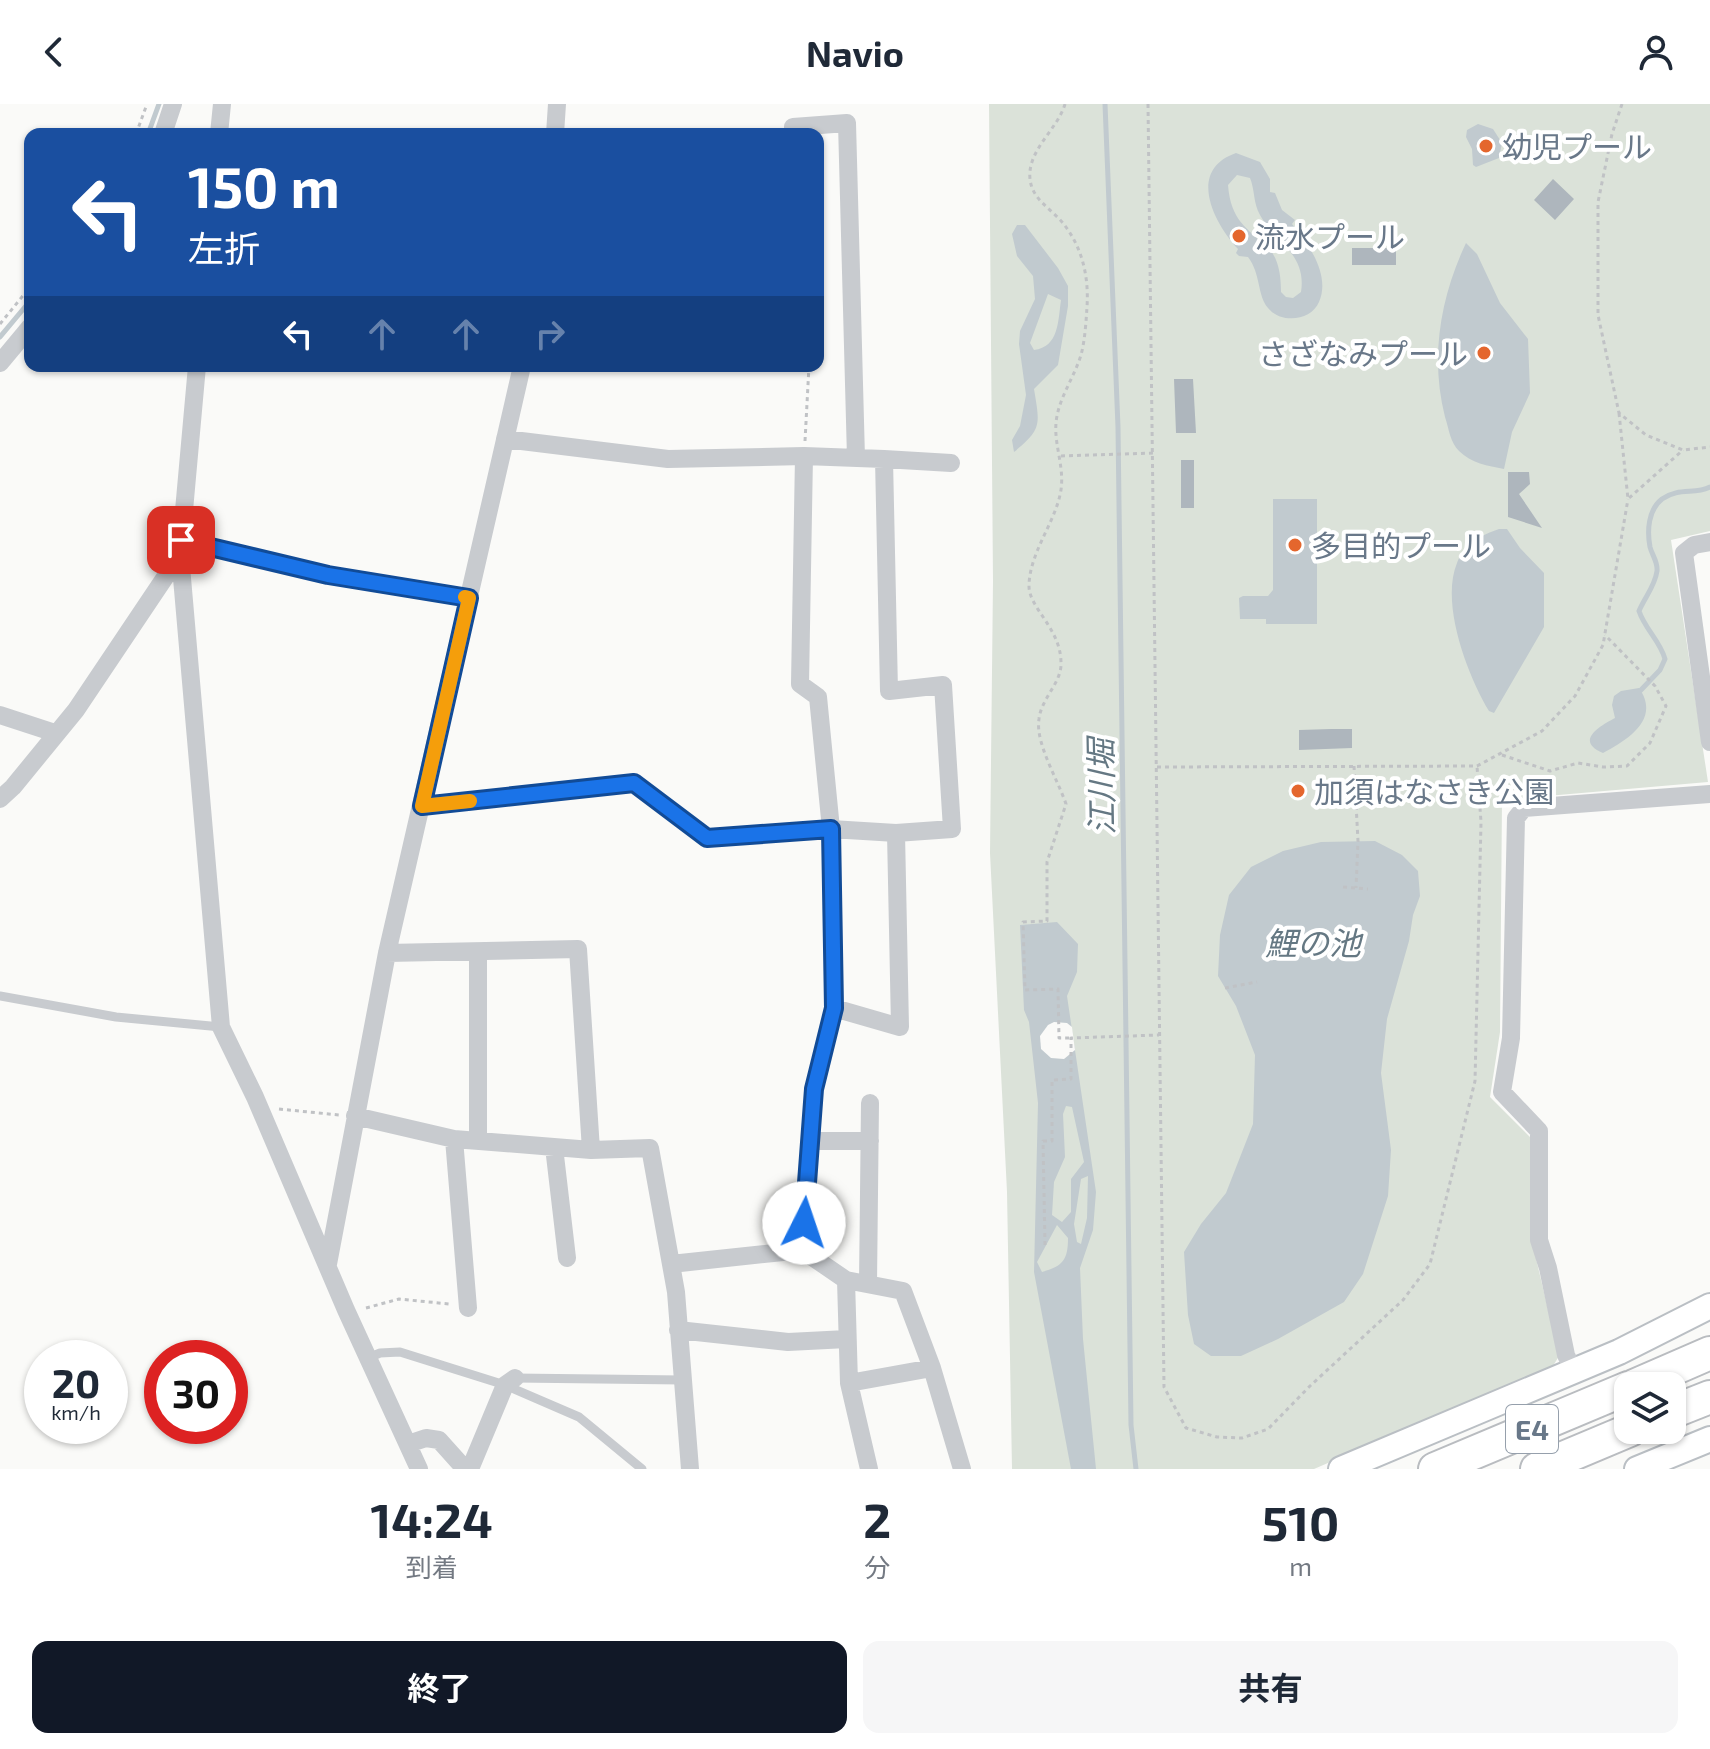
<!DOCTYPE html>
<html lang="ja">
<head>
<meta charset="utf-8">
<style>
	:root { --surface:#fff; --page:#f6f6f7; --text:#1f2937; --muted:#747a83; --accent:#111827 }
	body { margin:0; font-family:"Exo 2","Noto Sans JP",sans-serif; background:var(--page); color:var(--text); height:100vh; display:flex; flex-direction:column; font-size:30px; white-space:nowrap }
	* { box-sizing:border-box; margin:0 }
	p { font-size:26px; color:var(--muted) }
	.icon { flex:none; width:44px; height:44px; fill:none; stroke:currentColor; stroke-width:2; stroke-linecap:round; stroke-linejoin:round }
	.map { position:relative; height:1365px; overflow:hidden }
	.panel { display:flex; flex-direction:column; background:var(--surface); flex:1 }
	.panel>* { flex:none }
	.hud { position:absolute; left:24px; top:24px; width:800px; height:244px; border-radius:16px; box-shadow:0 2px 6px #0004; background:#1a4fa0; color:#fff; overflow:hidden }
	.buttons { position:absolute; left:1614px; top:1268px; display:grid; gap:16px }
	.buttons a { display:grid; place-items:center; width:72px; height:72px; border-radius:16px; background:var(--surface); box-shadow:0 2px 6px #0004; font-size:40px }
	.speed { position:absolute; left:24px; top:1236px; display:flex; gap:16px; font-size:40px; font-weight:700; text-align:center }
	.speed>* { display:grid; place-content:center; width:104px; height:104px; border-radius:50%; background:var(--surface); box-shadow:0 2px 6px #0004; line-height:1 }
	.speed small { font-size:20px; font-weight:400 }
	.speed .limit { border:12px solid #d22; background:#fff; color:#111 }
	.pin { position:absolute; display:grid; place-items:center; width:68px; height:68px; color:#fff; margin:-34px; border-radius:16px; box-shadow:0 4px 12px #0006 }
	.me { position:absolute; width:88px; margin:-44px; rotate:4deg; stroke-linejoin:round; filter:drop-shadow(0 0 6px #0008) }
	.turn { display:flex; align-items:center; gap:28px; height:168px; padding:0 32px; font-size:36px }
	.turn .icon { width:104px; height:104px; stroke-width:2.5 }
	.turn b { display:block; font-size:56px; line-height:68px }
	.lanes { display:flex; align-items:center; height:76px; padding:0 32px; background:#0003; justify-content:center; gap:40px; direction:ltr }
	.lanes .off { opacity:.35 }
	.eta { display:flex; justify-content:space-evenly; align-items:center; height:136px; text-align:center }
	.eta b { font-size:48px; font-weight:700; line-height:56px }
	.button { display:flex; gap:16px; margin-top:auto; padding:16px 32px }
	.button a { flex:1; height:92px; border-radius:16px; background:var(--accent); color:#fff; font-size:32px; font-weight:700; line-height:92px; text-align:center }
	.button a+a { background:var(--page); color:var(--text) }
	header { display:flex; justify-content:space-between; align-items:center; height:104px; padding:0 32px; background:var(--surface); font-size:36px; font-weight:700 }
	.map>svg:first-child { display:block }
	.green { fill:#dbe2d9 }
	.water { fill:#c1cacf; fill-rule:evenodd }
	.pier { fill:#fafaf8 }
	.lines { fill:none; stroke-linecap:round; stroke-linejoin:round }
	.stream { stroke:#c1cacf; stroke-width:5 }
	.building { fill:#aeb6bd }
	.secondary-casing { stroke:#babfc4; stroke-width:28 }
	.highway-casing { stroke:#b9bcc0; stroke-width:36 }
	.path { stroke:#c0c2c5; stroke-width:3; stroke-dasharray:4 4; stroke-linecap:butt }
	.lane { stroke:#c8cbcf; stroke-width:9 }
	.street { stroke:#c8cbcf; stroke-width:18 }
	.secondary { stroke:#fff; stroke-width:24 }
	.highway { stroke:#fff; stroke-width:32 }
	.route-casing { stroke:#114b97; stroke-width:20 }
	.route { stroke:#1a73e8; stroke-width:14 }
	.slow { stroke:#f59e0b; stroke-width:14 }
	.poi-dot { fill:#e4662d; stroke:#fff; stroke-width:3 }
	.labels { text-anchor:middle; dominant-baseline:central; stroke-width:8; stroke-linejoin:round; paint-order:stroke }
	.shield { fill:#fff; stroke:#96a0ac; stroke-width:2 }
	.shield-label { font-size:28px; font-weight:bold; fill:#697889 }
	.poi-label { font-size:30px; fill:#697889; stroke:#fff; text-anchor:start }
	.water-label { font-size:32px; font-style:italic; fill:#657883; stroke:#fff }
</style>
</head>
<body>
<header><svg class="icon" aria-label="back" viewBox="0 0 24 24"><path d="M15 5l-7 7 7 7"/></svg>Navio<svg class="icon" aria-label="person" viewBox="0 0 24 24"><circle cx="12" cy="8" r="4"/><path d="M4 21q1-7 8-7t8 7"/></svg></header>
<div class="map">
<svg width="1710" height="1365" viewBox="0 0 1710 1365">
	<rect width="100%" height="100%" fill="#fafaf8"/>
	<path class="green" d="M989,0H1710V427L1671,436L1708,678L1502,696L1500,928L1490,993L1531,1034L1534,1146L1559,1252L1553,1262L1314,1365H1012L1007,1088L990,749L993,477Z"/>
	<path class="water" d="M1478,20L1493,25L1502,39L1499,54L1476,63L1473,61L1472,45L1466,33L1467,26Z
		M1236,49L1260,58L1270,75V88L1275,89L1282,106L1295,116L1292,120C1308,139 1331,171 1319,198C1311,217 1281,220 1268,204C1257,191 1261,170 1248,153L1239,152L1236,149L1238,145C1213,118 1187,66 1236,49ZM1237,71L1250,74C1255,86 1253,99 1260,111C1275,138 1307,150 1301,188L1293,194L1286,193L1281,188C1281,173 1279,155 1269,145C1246,123 1231,117 1228,81Z
		M1017,121H1025L1058,164L1068,182V202L1058,261L1034,285C1040,321 1042,325 1014,348L1012,336L1020,322L1026,291L1019,240L1020,227L1035,195L1033,172L1017,152L1012,130ZM1048,190L1061,196C1058,217 1059,243 1034,246L1030,239Z
		M1466,139L1477,150L1500,199L1528,235L1530,289L1512,328L1504,365C1488,362 1471,359 1459,347C1450,338 1449,325 1445,313C1430,254 1440,194 1466,139Z
		M1273,395H1317V520H1266V515H1240L1239,494L1243,492H1268L1273,486Z
		M1499,425H1507L1520,444L1544,469V523L1494,609L1489,607C1468,572 1440,500 1457,459C1464,440 1481,431 1499,425Z
		M1639,584C1661,615 1628,636 1603,649C1574,637 1600,622 1615,614L1612,601L1614,592L1621,587Z
		M1375,737L1402,751L1418,767L1420,792L1413,811L1409,837L1387,915L1381,969L1391,1046L1388,1092L1363,1170L1344,1198L1278,1235L1241,1252H1211L1194,1240L1188,1211L1184,1148L1201,1120L1226,1089L1253,1020L1255,951L1236,902L1218,872L1220,831L1229,791L1251,763L1283,747L1321,738Z
		M1057,818L1078,840L1077,868L1067,892L1096,1088L1093,1126L1080,1164L1083,1235L1096,1365H1071L1034,1168L1038,999L1029,918L1024,906L1020,821ZM1066,1002L1072,1003L1084,1058L1071,1075V1108L1062,1118L1052,1111L1054,1078L1065,1053L1063,1010ZM1088,1072L1087,1114L1081,1140L1077,1138L1074,1120L1081,1075ZM1057,1121L1068,1134C1068,1156 1063,1162 1042,1168L1037,1158Z"/>
	<path class="pier" d="M1054,918L1067,919L1072,923L1075,946L1064,955L1051,954L1041,945L1040,932L1048,921Z"/>
	<g class="lines">
		<path class="stream" d="M1105,0L1118,323L1131,1321L1136,1365
			M148,30L159,0
			M0,233L30,197
			M1640,587L1660,566L1665,555C1660,537 1645,525 1639,507C1645,493 1655,482 1657,467C1658,458 1652,451 1650,443C1647,427 1648,406 1662,395C1679,383 1695,391 1710,383"/>
	</g>
	<path class="building" d="M1553,75L1574,95L1555,116L1534,96Z
		M1352,144H1396V161H1352Z
		M1174,275H1193L1196,329H1176Z
		M1181,356H1194V404H1181Z
		M1508,368H1529L1530,380L1519,390L1542,424L1508,413Z
		M1331,625H1352V644L1299,646V626Z"/>
	<g class="lines">
		<g class="secondary-casing">
			<path id="secondary" d="M1341,1365L1619,1248L1710,1202
				M1637,1365L1710,1335"/>
		</g>
		<g class="highway-casing">
			<path id="highway" d="M1634,1282L1710,1249
				M1672,1308L1710,1293
				M1435,1365L1628,1284
				M1537,1365L1630,1326"/>
		</g>
		<path class="path" d="M1065,0C1058,25 1027,46 1030,75C1032,95 1050,104 1062,118C1082,142 1089,172 1087,203C1086,218 1085,236 1081,251C1074,274 1058,295 1056,319C1054,343 1066,366 1060,391C1053,422 1029,450 1029,483C1030,505 1061,525 1061,559C1062,578 1041,595 1039,615C1035,639 1058,676 1066,700L1047,758V817L1023,818L1025,886L1058,885L1059,934H1071
			M1148,0L1164,1283L1186,1324L1217,1333L1242,1334L1268,1325L1310,1282L1403,1196L1430,1160L1475,977L1481,718L1477,662
			M1622,0L1612,30L1598,98V211L1619,309L1646,331L1683,346L1710,343
			M136,30L147,0
			M818,122V124
			M0,220L30,183
			M1619,309L1628,395L1683,346
			M805,337L809,262
			M1061,352L1153,349
			M1502,651L1550,667L1578,659L1603,663L1627,662L1650,639L1666,602L1655,582L1605,531
			M1354,662L1358,737L1356,784
			M1157,663L1477,662L1542,627L1575,592L1603,541L1628,395
			M1343,783L1368,785
			M1225,884L1257,878
			M279,1005L339,1011
			M1045,1141L1043,1037H1052V976L1071,975V934L1159,931
			M366,1204L399,1195L449,1200"/>
		<path class="lane" d="M0,892L116,913L221,923
			M368,1254L380,1249L400,1248L505,1281L579,1313L642,1365
			M515,1274L682,1276"/>
		<path class="street" d="M793,23L847,19L856,354
			M163,30L173,0
			M219,30L222,0
			M555,30L557,0
			M0,259L30,223
			M197,262L180,451L221,923L255,993L346,1206L419,1365
			M505,335L668,355L804,352L884,355L889,587L943,581L952,725L896,729
			M884,355L951,359
			M181,436L328,471L469,494
			M1710,438L1694,441L1684,449L1710,638
			M0,611L55,629
			M0,695L13,683L76,606L180,451
			M422,702L634,679L707,734L831,725L896,729L900,923L834,904
			M387,849L578,845L591,1046
			M355,1012L454,1035L591,1046L650,1044L676,1188L690,1365
			M454,1035L468,1204
			M478,1037V848
			M810,1037H870
			M554,1043L567,1154
			M802,1146L846,1176L903,1187L932,1264L849,1279L846,1176
			M328,1160L387,849L522,262
			M671,1160L802,1146L814,985L834,904L831,725L818,593L800,580L804,352
			M868,1180L870,999
			M678,1226L788,1238L847,1235
			M932,1264L962,1365
			M1574,1268L1566,1251L1548,1164L1539,1136V1027L1502,988L1511,934L1516,714L1524,704L1710,690
			M849,1279L869,1365
			M408,1340L426,1334L439,1336L465,1365
			M470,1365L505,1281L515,1274"/>
		<use href="#secondary" class="secondary"/>
		<use href="#highway" class="highway"/>
	</g>
	<g class="lines">
		<g class="route-casing">
			<path id="route" d="M181,436L328,471L469,494L422,702L634,679L707,734L831,725L834,904L814,985L804,1119"/>
		</g>
		<use href="#route" class="route"/>
		<path class="slow" d="M465,493L469,494L422,702L470,697"/>
	</g>
	<g class="poi-dot">
		<circle cx="1486" cy="42" r="8"/>
		<circle cx="1239" cy="132" r="8"/>
		<circle cx="1484" cy="249" r="8"/>
		<circle cx="1295" cy="441" r="8"/>
		<circle cx="1298" cy="687" r="8"/>
	</g>
	<g class="labels">
		<rect class="shield" x="1506" y="1301" width="52" height="48" rx="6"/>
		<g class="shield-label">
			<text x="1532" y="1325">E4</text>
		</g>
		<g class="poi-label">
			<text x="1502" y="42">幼児プール</text>
			<text x="1255" y="132">流水プール</text>
			<text x="1468" y="249" text-anchor="end">さざなみプール</text>
			<text x="1311" y="441">多目的プール</text>
			<text x="1314" y="687">加須はなさき公園</text>
		</g>
		<g class="water-label">
			<text transform="translate(1100 683) rotate(-91)">江川堀</text>
			<text x="1313" y="838">鯉の池</text>
		</g>
	</g>
</svg>
<div class="buttons">
<a><svg class="icon" aria-label="layers" viewBox="0 0 24 24"><path d="M12 4l9 5-9 5-9-5zM3 14l9 5 9-5"/></svg></a>
</div>
<div class="speed"><div>20<small>km/h</small></div><div class="limit">30</div></div>
<div class="pin" style="left:181px;top:436px;background:#d93025"><svg class="icon" aria-label="arrive" viewBox="0 0 24 24"><path d="M6 21V4h12l-3 4 3 4H6"/></svg></div>
<svg class="me" style="left:804px;top:1119px" viewBox="-20 -20 40 40"><circle r="19" fill="#fff"/><path d="M0-13L10 11 0 6-10 11z" fill="#1a73e8"/></svg>
<div class="hud">
<div class="turn"><svg class="icon" aria-label="left" viewBox="0 0 24 24"><path d="M17 20v-9H6M10 6l-5 5 5 5"/></svg><div><b>150 m</b>左折</div></div>
<div class="lanes"><svg class="icon" aria-label="left" viewBox="0 0 24 24"><path d="M17 20v-9H6M10 6l-5 5 5 5"/></svg><svg class="icon off" aria-label="ahead" viewBox="0 0 24 24"><path d="M12 20V5M6 11l6-6 6 6"/></svg><svg class="icon off" aria-label="ahead" viewBox="0 0 24 24"><path d="M12 20V5M6 11l6-6 6 6"/></svg><svg class="icon off" aria-label="right" viewBox="0 0 24 24"><path d="M7 20v-9h11M14 6l5 5-5 5"/></svg></div>
</div>
</div>
<section class="panel">
<div class="eta">
<div><b>14:24</b><p>到着</p></div>
<div><b>2</b><p>分</p></div>
<div><b>510</b><p>m</p></div>
</div>
<div class="button"><a>終了</a><a>共有</a></div>
</section>
</body>
</html>
